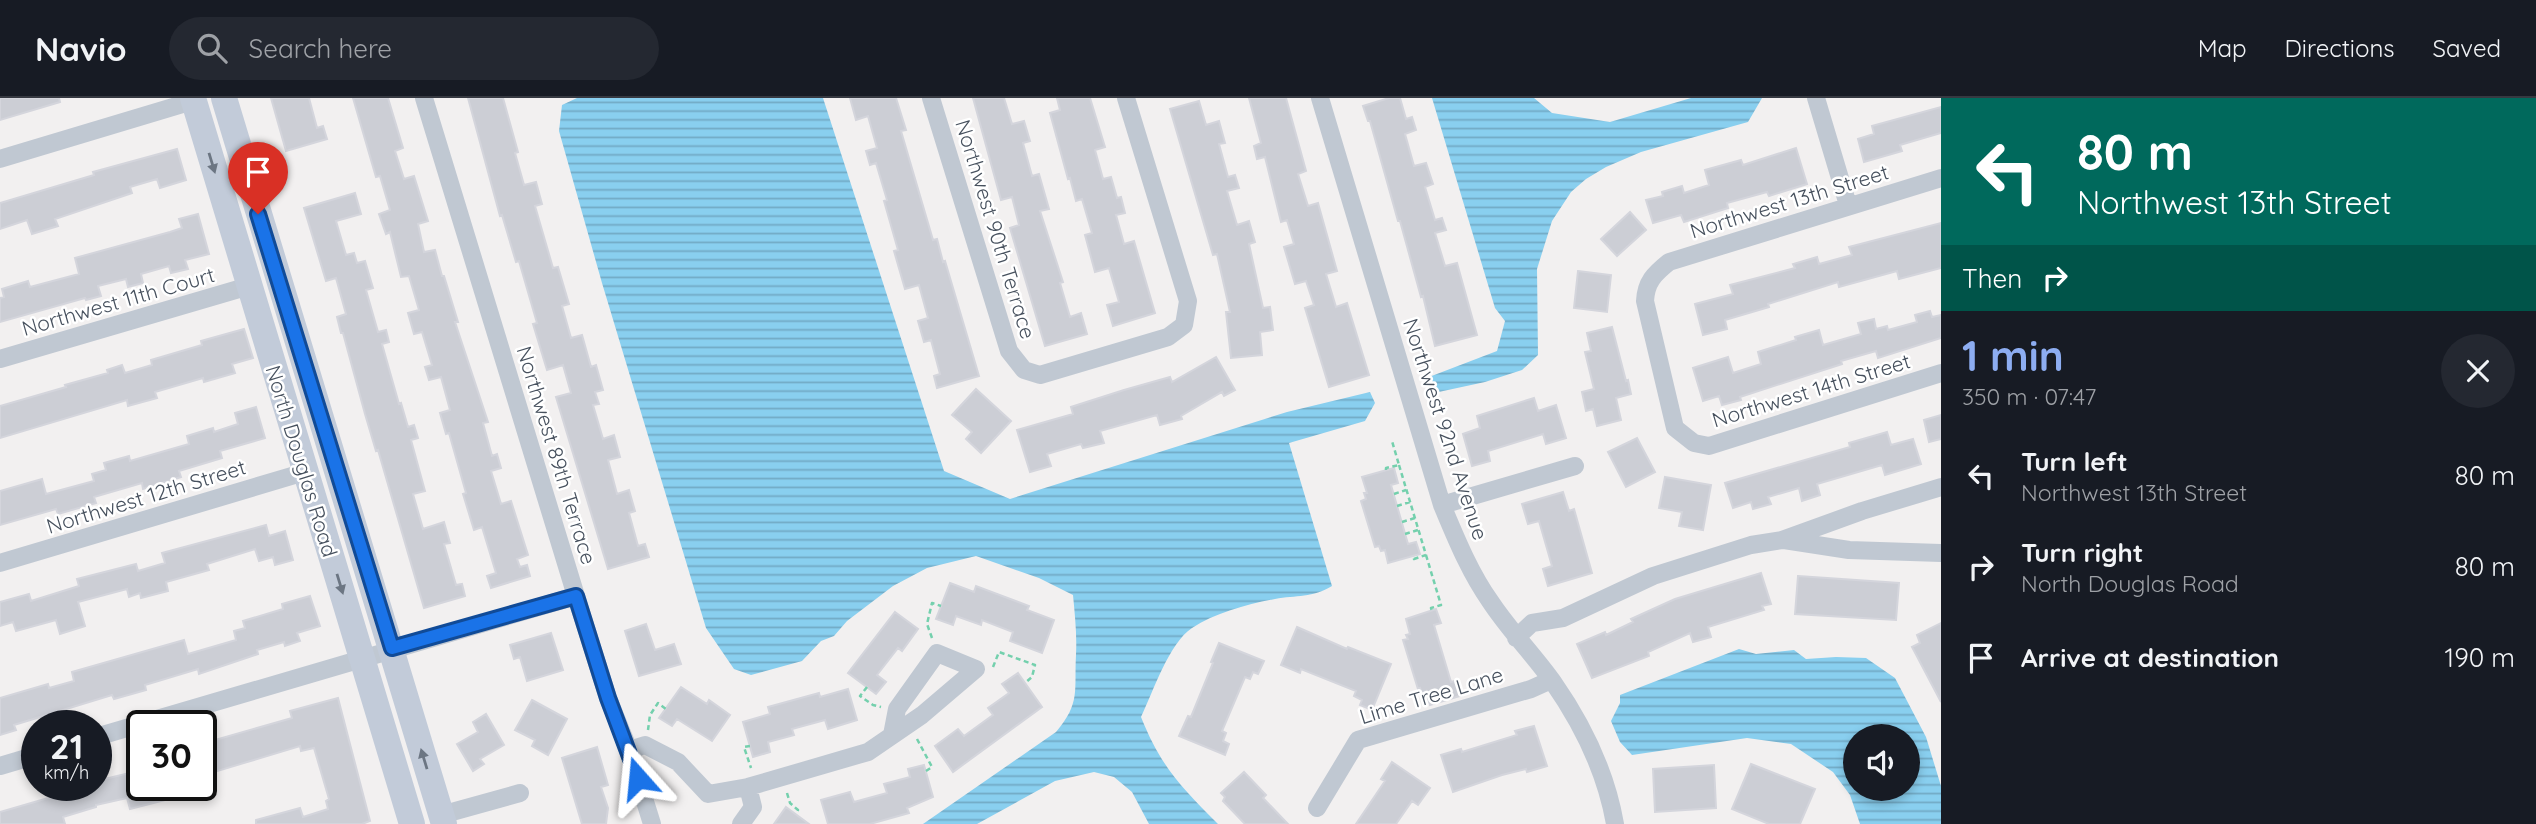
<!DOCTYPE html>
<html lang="en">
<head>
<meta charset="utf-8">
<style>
	:root { --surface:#171b24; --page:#242831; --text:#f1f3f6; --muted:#9ea1a6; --line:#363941; --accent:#8dadf1 }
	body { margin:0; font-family:Quicksand,sans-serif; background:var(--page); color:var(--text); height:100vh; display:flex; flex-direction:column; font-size:26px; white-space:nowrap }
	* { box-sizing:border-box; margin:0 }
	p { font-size:23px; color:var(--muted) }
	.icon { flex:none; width:38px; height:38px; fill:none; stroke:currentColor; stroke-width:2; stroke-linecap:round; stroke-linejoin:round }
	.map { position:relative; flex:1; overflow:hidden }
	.side { display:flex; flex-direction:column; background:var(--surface); width:595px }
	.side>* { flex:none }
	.banner { background:#00695c; color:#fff; overflow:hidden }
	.fabs { position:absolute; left:1843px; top:626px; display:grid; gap:14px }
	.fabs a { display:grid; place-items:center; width:77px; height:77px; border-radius:50%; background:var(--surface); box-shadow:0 4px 10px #0003; font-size:35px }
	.speed { position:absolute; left:21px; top:612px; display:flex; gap:14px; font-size:35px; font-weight:700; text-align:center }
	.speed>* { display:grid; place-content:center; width:91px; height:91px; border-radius:50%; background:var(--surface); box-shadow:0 4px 10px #0003; line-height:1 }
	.speed small { font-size:18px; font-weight:400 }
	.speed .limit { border:4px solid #111; border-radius:10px; background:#fff; color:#111 }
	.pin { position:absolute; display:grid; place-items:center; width:60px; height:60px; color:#fff; margin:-72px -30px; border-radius:50% 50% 50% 0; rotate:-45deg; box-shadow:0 0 7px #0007 }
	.pin .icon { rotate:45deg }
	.me { position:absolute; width:77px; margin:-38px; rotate:342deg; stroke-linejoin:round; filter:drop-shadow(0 0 5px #0008) }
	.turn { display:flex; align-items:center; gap:24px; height:147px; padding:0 21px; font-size:32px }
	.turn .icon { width:91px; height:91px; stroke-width:2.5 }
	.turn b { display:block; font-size:49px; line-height:60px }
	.then { display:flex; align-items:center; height:66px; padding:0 21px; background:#0003; gap:14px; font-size:26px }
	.round { display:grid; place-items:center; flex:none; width:74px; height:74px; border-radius:37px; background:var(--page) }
	.head { display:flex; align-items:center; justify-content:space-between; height:119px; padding:0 21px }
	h1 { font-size:42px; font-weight:800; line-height:52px; color:var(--accent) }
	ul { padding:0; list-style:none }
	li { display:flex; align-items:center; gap:21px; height:91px; padding:0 21px }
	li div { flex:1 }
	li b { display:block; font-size:26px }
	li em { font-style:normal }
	header { display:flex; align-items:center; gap:42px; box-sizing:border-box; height:98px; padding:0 35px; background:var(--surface); border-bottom:2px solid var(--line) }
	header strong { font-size:33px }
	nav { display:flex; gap:38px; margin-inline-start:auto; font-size:24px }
	.search { width:490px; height:63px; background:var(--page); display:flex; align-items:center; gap:18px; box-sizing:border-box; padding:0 24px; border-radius:38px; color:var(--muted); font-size:26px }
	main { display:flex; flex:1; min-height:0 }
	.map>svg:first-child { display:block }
	.water { fill:url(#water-rules); fill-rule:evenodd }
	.building { fill:#ccced5; stroke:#d4d5dc; stroke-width:2 }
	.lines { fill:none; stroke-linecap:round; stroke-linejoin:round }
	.path { stroke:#74d0ad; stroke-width:2.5; stroke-dasharray:5 3.5; stroke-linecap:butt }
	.street { stroke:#c0c8d2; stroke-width:18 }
	.secondary { stroke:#c2cbd9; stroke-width:26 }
	.oneway { fill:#6c7683 }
	.route-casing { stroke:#114b97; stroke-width:18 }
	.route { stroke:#1a73e8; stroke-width:12 }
	.labels { text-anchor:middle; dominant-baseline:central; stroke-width:5; stroke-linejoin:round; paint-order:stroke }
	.street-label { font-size:21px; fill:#47515e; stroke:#fff }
</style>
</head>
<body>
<header>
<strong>Navio</strong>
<div class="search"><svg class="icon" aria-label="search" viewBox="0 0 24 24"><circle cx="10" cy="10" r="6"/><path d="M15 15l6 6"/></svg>Search here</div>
<nav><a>Map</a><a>Directions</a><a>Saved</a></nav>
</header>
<main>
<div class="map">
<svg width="1941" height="726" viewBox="0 0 1941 726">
	<defs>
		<pattern id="water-rules" width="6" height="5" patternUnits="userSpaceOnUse" patternTransform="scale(1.75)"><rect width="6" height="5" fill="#89cfef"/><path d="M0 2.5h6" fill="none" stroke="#72aac5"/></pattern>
	</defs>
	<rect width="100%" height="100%" fill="#f2f0f0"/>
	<path class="water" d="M577,0H823L944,373L1010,401L1287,314L1370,294L1375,305L1365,323L1289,345L1332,488C1313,500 1296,497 1275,501C1248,506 1215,515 1192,530C1169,545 1153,594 1141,619C1161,669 1181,689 1218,726H1149L1132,694L1114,679L1094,674L1055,683L977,726H923L1056,634C1081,605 1074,592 1076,557C1077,536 1075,518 1073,497L1039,480L976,458L927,470L893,488L847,523L834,538L821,543L802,563L751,577L734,571L706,530L602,185L559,33L562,7Z
		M1432,0H1534L1552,15L1610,24L1691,0H1762L1748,24L1641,54L1606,69L1586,81L1571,94L1552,123L1537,171L1538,257L1522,272L1485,284L1434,295L1429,279L1497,253L1505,223L1495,210Z
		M1739,551L1756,556L1794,552L1806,561L1836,559L1866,560L1895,580L1926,639L1941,688V726H1860L1850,697L1833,674L1791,646L1747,640L1632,657L1620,644L1611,623L1620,605V597ZM1855,639H1908V691H1855Z"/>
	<path class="building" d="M0,0H59L60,4L0,22Z
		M271,0H309L317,30L323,28L327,41L286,53Z
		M353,0H388L403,50L395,53L404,81L414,78L428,123L418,126L424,154L435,152L442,178H444L458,224H455L488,324L483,325L492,358L497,356L501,370L491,373L501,406L511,403L528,457L517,461L520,469L527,467L530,478L491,490L487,478L496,475L482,429L474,432L463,396L466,395L449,335L446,336L440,315L450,312L441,279L429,282L425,269L432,267L422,234L414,236L408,215L419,212L409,178L401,179L390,134L386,136L379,116L390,112L380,78L376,79Z
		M468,0H503L518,54L515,55L524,87L536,84L542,106L535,108L553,170L558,169L569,206L562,208L571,240L582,237L591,269L596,267L603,292L595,294L599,306L593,307L603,341L614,337L620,359L608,362L617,396L629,392L635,413L629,415L638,448L645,446L649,459L608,471L556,299L571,295L563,267L547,272L533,226L537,225L519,163L516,164L502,117L500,118Z
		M850,0H896L906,32L901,33L933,142L937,141L943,164L945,163L979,278L937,290L934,278L940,276L931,242L924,244L918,223L928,220L919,187L905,191L894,153L898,152L884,103L887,102L876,65L870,67L866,53L877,50L868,18L856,22Z
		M973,0H1004L1012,26L1024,23L1030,43L1023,45L1032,78L1039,76L1049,111L1040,113L1063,184L1060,185L1070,219L1081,215L1087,236L1045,248L1010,130L1019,127L1012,99L1001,102Z
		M1057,0H1090L1105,49L1095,52L1103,81L1111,79L1117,100L1121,99L1125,115L1116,117L1124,146L1134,143L1155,215L1113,228L1107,207L1119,204L1109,170L1095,174L1085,137L1092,135L1082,101L1076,103L1070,80L1068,81L1050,15L1060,12Z
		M1249,0H1286L1306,73L1298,76L1308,108L1318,105L1337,173L1326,176L1336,209L1347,205L1369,277L1329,289L1305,210L1314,207L1306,183L1295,186L1284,149L1294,146L1287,122L1281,124L1265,59L1257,61L1254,48L1261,45Z
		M1389,0H1400L1406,21L1412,19L1416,32L1405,36L1414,68L1426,65L1433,86L1425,89L1435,122L1442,120L1446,132L1435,135L1445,168L1457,165L1477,237L1435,248L1423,198L1421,199L1400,123H1398L1370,23H1368L1363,8Z
		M1199,3L1206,27L1219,23L1225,45L1219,46L1228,79L1235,77L1239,90L1227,93L1237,127L1249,123L1255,144L1249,146L1263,210L1270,209L1273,232L1260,234L1262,257L1231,260L1226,214H1230L1217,156L1213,157L1170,11Z
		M1941,9V35L1900,47L1902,53L1864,64L1858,41L1874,36L1872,28Z
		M1796,50L1807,86L1769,98L1767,94L1727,105L1728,110L1684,124L1681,117L1653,125L1646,102L1663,98L1662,94L1682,88L1684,95L1709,87L1705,72L1741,62L1743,67Z
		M177,51L186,82L160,90L157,81L130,89L132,95L55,121L58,128L32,136L27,122L0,131V105L94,77L93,74Z
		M355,95L361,116L336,123L346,157L354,155L357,165L365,163L373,190L366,192L378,234L386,232L389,244L382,246L399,306L401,305L408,329L414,327L418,340L411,342L425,393L413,396L423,431L444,424L450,445L444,446L456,487L462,486L465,498L424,510L378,352L376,353L365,316L343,235H341L337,219L346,216L336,180L326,183L304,110Z
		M1630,114L1646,132L1617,158L1601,141Z
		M198,116L209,156L185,162L188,171L171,175L169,168L141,176L143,185L128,189L126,181L98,188L101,198L86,202L85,200L0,224V200L4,199L2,191L28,183L30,189L79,176L75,160L170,134L182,130L179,121Z
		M1941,125V170L1899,181L1897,173L1839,189L1838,184L1768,206L1769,209L1725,222L1727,231L1703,237L1695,206L1733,196L1730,187L1795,170L1793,166L1817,159L1819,166L1852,157L1849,149Z
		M1578,173L1611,177L1607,214L1574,210Z
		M1930,213L1932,219L1941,217V240L1878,260L1876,253L1841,263L1842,266L1740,299L1741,302L1722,307L1719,298L1703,303L1693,270L1728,259L1733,275L1761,266L1758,254L1796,242L1795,239L1819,232L1823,247L1861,236L1858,225L1874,221L1876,231L1887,228L1888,232L1917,224L1915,217Z
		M1612,229L1626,283L1628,282L1631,296L1616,300L1621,322L1597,328L1593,311L1586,313L1582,294L1594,291L1585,254L1591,253L1587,235Z
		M244,231L253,260L232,266L235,275L204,284L203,280L155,294L157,300L128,308L127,302L0,340V308L66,289L65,287L108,275L107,272L122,267L125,275L152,267L151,262L202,247L201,243Z
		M1216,259L1235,292L1224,298L1222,294L1181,318L1182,321L1160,327L1157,317L1100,333L1104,345L1083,350L1081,346L1047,356L1051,368L1030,374L1017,332L1073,316L1071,309L1124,292L1170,279L1172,284Z
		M976,291L1011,323L981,355L966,341L972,334L952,317Z
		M1534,300L1538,313L1556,307L1566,340L1546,346L1543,336L1488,353L1490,363L1472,368L1463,336L1480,330L1477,318Z
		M256,309L265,340L220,353L222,360L179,373L181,379L143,391L142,385L94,399L96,405L58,416L56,411L0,427V393L42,381L46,396L94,383L92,376L106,372L104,365L129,358L130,363L189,346L187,338L213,330L214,334L238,326L235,315Z
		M1941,317V341L1929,344L1924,322Z
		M1887,334L1891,347L1913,341L1921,366L1885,377L1882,367L1817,386L1820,397L1802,403L1799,390L1768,399L1771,406L1753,411L1751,404L1733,410L1725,385L1850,349L1849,345Z
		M1637,340L1655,374L1626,389L1608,354Z
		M1394,370L1398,385L1391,387L1408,446L1416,444L1420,456L1388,465L1385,452L1381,453L1379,448L1375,449L1361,403L1366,401L1364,395H1367L1362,379Z
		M1665,379L1711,387L1703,432L1679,428L1682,414L1659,410Z
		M1563,394L1569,413L1574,411L1592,475L1548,488L1543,471L1552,468L1539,423L1528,426L1522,406Z
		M266,427L269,438L285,433L293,462L275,467L273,459L259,463L255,451L207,466L209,472L166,484L168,493L141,500L140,495L129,499L127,491L78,504L85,528L60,536L56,522L16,533L13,524L0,528V504L29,496L31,503L79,488L77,481L136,466L138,473L165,465L162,455Z
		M1761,475L1771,506L1762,508L1764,512L1708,529L1711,539L1693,544L1690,535L1648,554L1649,558L1592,580L1577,546L1605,534L1606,537L1633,524L1631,521L1675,501Z
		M1798,478L1899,485L1896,522L1795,516Z
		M950,485L974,494L976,488L1029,508L1027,512L1054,522L1042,555L1010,543L1013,534L982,522L981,527L956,518L953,527L936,521Z
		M310,498L320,528L297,535L300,543L285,548L284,544L257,552L258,556L199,576L198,571L145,587L146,592L114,601L112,597L14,627L16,632L0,637V600L48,586L49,590L74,583L72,574L184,542L188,556L236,542L234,533L245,530L243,523L283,511L282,506Z
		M1436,511L1441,525L1434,527L1451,584L1458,582L1463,597L1430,607L1426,593L1422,595L1420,590L1418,591L1403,542L1408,541L1406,537L1410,536L1406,521Z
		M895,514L918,531L902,553L898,550L877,577L886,584L876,596L848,575Z
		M1941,525V604L1912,549L1920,545L1917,537Z
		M646,526L655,552L674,546L681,566L639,578L625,533Z
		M1297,529L1347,551L1348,549L1391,566L1372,612L1360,607L1362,602L1354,598L1356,593L1301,571L1300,575L1281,567Z
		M551,535L563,572L527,583L520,559L514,561L510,547Z
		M1219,545L1264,563L1258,576L1253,574L1250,581L1245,579L1222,633L1226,635L1223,643L1229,646L1225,657L1179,638L1188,618L1191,619L1213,565L1211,564Z
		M1018,575L1042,609L953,674L935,648L958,631L964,638L993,617L988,610L1009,595L1002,586Z
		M681,589L707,606L709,602L730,617L712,643L677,621L672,628L659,620Z
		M848,591L857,622L828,631L825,622L792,631L794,637L768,644L770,654L753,659L743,624L770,616L768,609L819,595L820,599Z
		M338,600L370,723L362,726H256V722L300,710L303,719L328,711L326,703L329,701L314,650L301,653L300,648L201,678V646L292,620L290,613Z
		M532,602L567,621L548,657L532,648L535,642L515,632Z
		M486,616L504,647L480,661L484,666L473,673L457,646L478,634L473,624Z
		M1534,628L1547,668L1527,674L1526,671L1502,677L1453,694L1441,657L1461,651L1462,654L1517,637L1515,633Z
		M597,649L608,687L601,689L608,710L606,726H582L562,660Z
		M1392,664L1430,690L1418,707L1412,703L1396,726H1356L1385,683L1381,681Z
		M1751,666L1815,691L1800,726H1769L1732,711Z
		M924,667L933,699L907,710L909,715L870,726H828L821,702L850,694L854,704L887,695L884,686L910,679L908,671Z
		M1714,667L1716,710L1655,714L1653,671Z
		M142,672V688H207L208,691L130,711L127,700L96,707V709L63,719L65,726H0V714L62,696L60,688H96V683Z
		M1244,674L1266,697L1263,700L1288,726H1245L1223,703L1225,699L1221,695Z
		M786,709L809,726H774Z"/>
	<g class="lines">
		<path class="path" d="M1399,367L1426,457L1414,461V458
			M1386,372V370L1399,367L1392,343
			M1394,396L1406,392
			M1397,408L1410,404
			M1402,424L1415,420
			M1405,436L1418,432
			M1426,457L1441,507L1431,510L1432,513
			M932,540L927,526L932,505L941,508
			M993,569L999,554L1035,567L1032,579L1025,585
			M867,589L860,598L873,607L881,609
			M648,632L650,617L658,605L666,611
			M917,641L932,669L926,673
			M750,648L744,649L751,670
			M787,695L790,705L798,712L796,716"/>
		<path class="street" d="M424,0L576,498L608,600L629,652L652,726
			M931,0L1009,253L1024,272L1040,277L1168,239L1184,227L1188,203L1126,0
			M1320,0L1442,407C1456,440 1469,473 1490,503C1509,532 1533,556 1553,584C1583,627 1606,674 1615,726
			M1816,0L1848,107
			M0,61L193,3
			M1941,80L1669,164C1654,176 1646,184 1645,203L1675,330L1694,345L1709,348L1941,275
			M0,261L249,188
			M1442,407L1575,368
			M1784,442L1849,452L1941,455
			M0,465L305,374
			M1516,540L1532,525L1563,520L1653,478L1751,447L1782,442L1862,413L1941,389
			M96,639L576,498
			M629,652L645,647L678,664L708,696L748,689L868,654L922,617L976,571L937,555L897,611L892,637
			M0,668L37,657
			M1317,710L1358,642L1531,591L1551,582
			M441,717L520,695
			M741,726L753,709L748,689"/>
		<path class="secondary" d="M193,0L412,726
			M224,0L444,726"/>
	</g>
	<defs><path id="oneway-solid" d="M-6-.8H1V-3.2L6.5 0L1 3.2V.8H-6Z" transform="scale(1.75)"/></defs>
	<g class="oneway">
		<use href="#oneway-solid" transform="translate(212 65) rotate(73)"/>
		<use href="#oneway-solid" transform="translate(340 486) rotate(73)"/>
		<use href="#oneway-solid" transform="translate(424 661) rotate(-107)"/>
	</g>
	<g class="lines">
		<g class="route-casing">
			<path id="route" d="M258,116L392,550L576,498L608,600L638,680"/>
		</g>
		<use href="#route" class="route"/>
	</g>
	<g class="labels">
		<g class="street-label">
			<text transform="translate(1789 103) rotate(-17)">Northwest 13th Street</text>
			<text transform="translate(996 131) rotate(73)">Northwest 90th Terrace</text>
			<text transform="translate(118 203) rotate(-16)">Northwest 11th Court</text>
			<text transform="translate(1811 292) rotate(-17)">Northwest 14th Street</text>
			<text transform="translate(1446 331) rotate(72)">Northwest 92nd Avenue</text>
			<text transform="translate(557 357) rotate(73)">Northwest 89th Terrace</text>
			<text transform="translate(302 363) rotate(73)">North Douglas Road</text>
			<text transform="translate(146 398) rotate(-17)">Northwest 12th Street</text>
			<text transform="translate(1431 597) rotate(-17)">Lime Tree Lane</text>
		</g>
	</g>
</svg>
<div class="fabs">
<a><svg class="icon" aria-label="sound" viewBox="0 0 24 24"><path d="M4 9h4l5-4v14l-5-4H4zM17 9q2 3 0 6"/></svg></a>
</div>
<div class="speed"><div>21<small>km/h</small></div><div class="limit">30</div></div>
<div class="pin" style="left:258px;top:116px;background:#d93025"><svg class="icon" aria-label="arrive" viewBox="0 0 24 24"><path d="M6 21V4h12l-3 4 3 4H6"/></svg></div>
<svg class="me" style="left:638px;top:680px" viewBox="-20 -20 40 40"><path d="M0-17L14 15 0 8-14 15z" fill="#1a73e8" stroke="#fff" stroke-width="4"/></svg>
</div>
<section class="side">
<div class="banner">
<div class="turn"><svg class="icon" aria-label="left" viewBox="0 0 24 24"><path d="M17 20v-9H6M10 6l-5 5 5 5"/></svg><div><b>80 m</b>Northwest 13th Street</div></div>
<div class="then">Then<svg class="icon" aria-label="right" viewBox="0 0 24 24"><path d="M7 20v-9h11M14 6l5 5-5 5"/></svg></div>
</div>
<div class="head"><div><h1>1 min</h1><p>350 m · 07:47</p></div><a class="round"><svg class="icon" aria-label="close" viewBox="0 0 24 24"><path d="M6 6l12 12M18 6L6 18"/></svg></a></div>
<ul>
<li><svg class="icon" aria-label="left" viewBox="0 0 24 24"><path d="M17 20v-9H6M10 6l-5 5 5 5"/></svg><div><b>Turn left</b><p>Northwest 13th Street</p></div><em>80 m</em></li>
<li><svg class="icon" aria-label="right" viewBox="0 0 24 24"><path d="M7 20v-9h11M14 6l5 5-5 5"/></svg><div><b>Turn right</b><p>North Douglas Road</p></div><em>80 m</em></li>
<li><svg class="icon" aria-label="arrive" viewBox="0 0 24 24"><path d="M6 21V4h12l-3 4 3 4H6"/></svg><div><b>Arrive at destination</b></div><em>190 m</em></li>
</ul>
</section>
</main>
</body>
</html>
